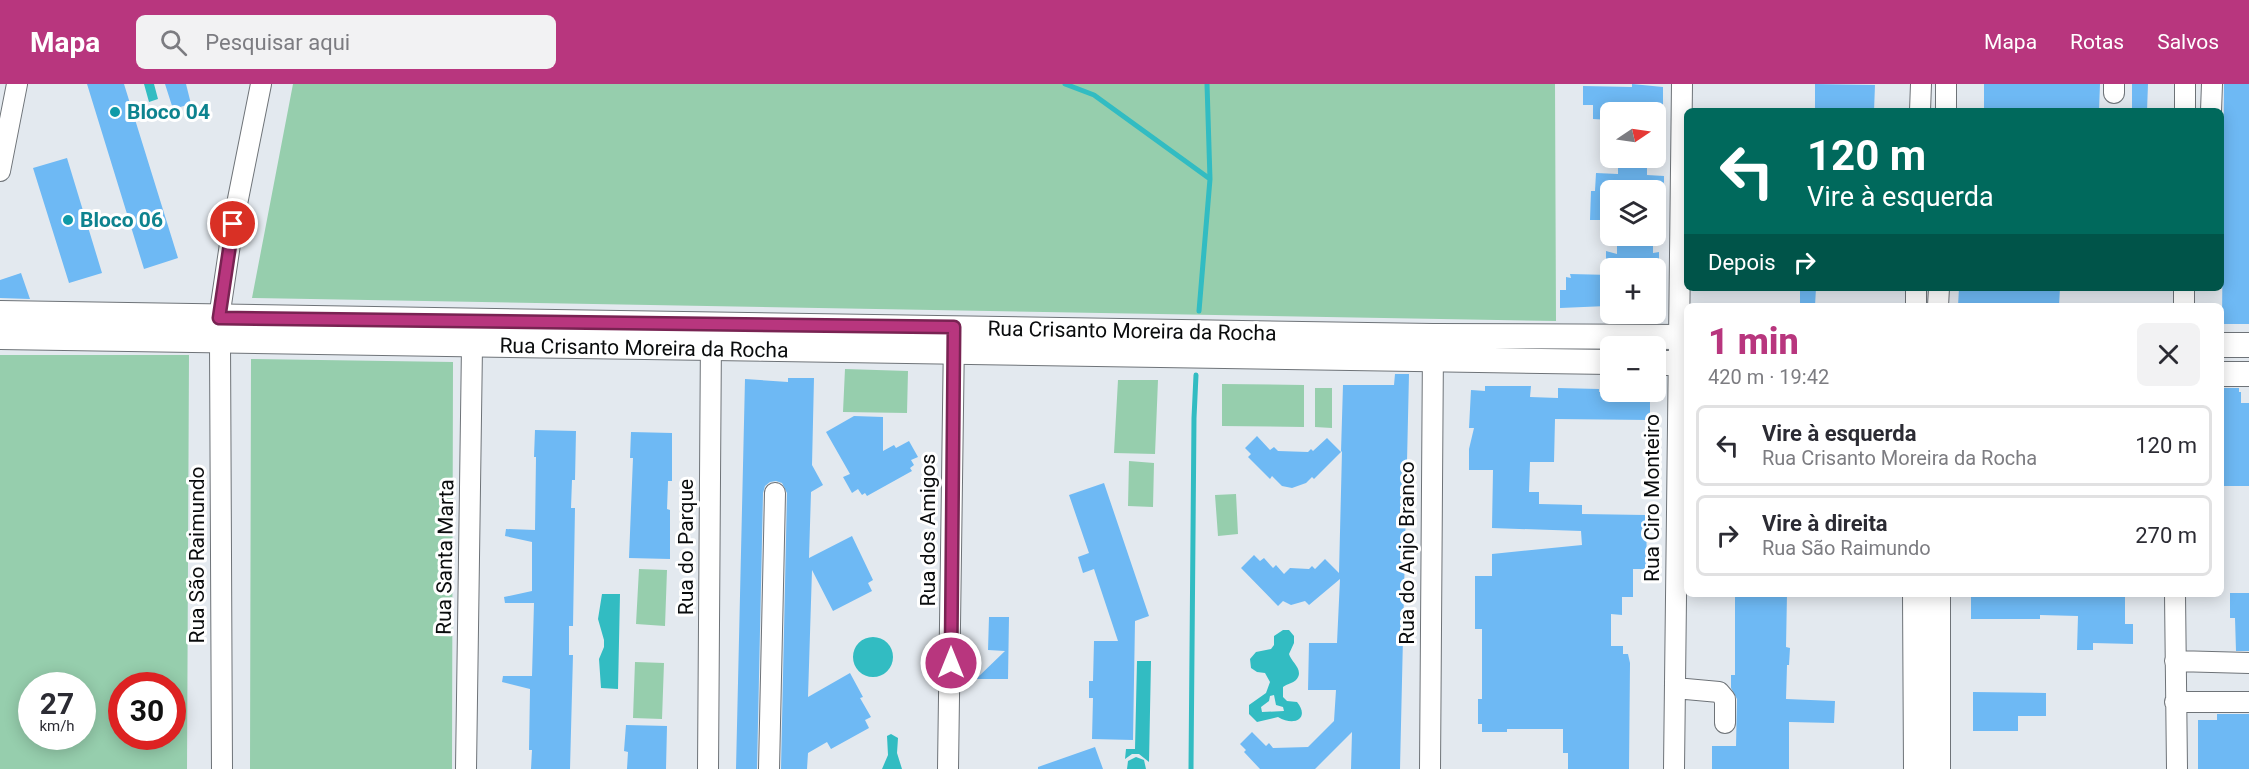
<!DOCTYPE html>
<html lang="pt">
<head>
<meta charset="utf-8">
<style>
	:root { --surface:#fff; --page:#f2f2f3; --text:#2b2b33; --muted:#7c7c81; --line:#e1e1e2; --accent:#b8367e }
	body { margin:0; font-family:Roboto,sans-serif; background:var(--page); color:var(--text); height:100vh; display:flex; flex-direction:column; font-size:22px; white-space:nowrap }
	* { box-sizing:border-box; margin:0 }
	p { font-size:20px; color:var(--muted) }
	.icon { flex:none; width:33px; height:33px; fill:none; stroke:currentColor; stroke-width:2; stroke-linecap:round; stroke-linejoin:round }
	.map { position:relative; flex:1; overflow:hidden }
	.panel { position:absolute; left:1684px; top:219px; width:540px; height:294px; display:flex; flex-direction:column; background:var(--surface); border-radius:9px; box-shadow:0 3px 15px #0003 }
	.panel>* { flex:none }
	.top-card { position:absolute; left:1684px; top:24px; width:540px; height:183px; border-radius:9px; box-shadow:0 3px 15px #0003; background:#00695c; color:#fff; overflow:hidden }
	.needle { width:39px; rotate:77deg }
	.controls { position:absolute; left:1600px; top:18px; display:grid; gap:12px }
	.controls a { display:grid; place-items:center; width:66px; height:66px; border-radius:9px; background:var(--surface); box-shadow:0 3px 15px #0003; font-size:30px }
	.speed { position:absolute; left:18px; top:588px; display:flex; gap:12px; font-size:30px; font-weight:700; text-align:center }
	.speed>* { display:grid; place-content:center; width:78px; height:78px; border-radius:50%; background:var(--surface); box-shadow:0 3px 15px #0003; line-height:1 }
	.speed small { font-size:15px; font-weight:400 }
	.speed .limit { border:9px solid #d22; background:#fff; color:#111 }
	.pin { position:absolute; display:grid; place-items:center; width:51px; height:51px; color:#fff; margin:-26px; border:3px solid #fff; border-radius:50%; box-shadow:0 2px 6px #0007 }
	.me { position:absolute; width:66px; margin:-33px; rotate:0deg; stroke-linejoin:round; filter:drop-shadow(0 0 4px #0008) }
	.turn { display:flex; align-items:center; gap:21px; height:126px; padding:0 24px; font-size:27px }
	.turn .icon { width:78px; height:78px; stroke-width:2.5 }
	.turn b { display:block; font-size:42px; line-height:51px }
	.then { display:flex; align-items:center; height:57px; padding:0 24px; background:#0003; gap:12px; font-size:22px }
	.round { display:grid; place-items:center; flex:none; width:63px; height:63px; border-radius:9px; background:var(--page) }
	.headline { display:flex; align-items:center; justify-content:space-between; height:102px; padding:0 24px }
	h1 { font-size:36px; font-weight:800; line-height:45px; color:var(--accent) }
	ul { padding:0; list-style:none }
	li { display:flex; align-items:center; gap:18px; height:81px; margin:0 12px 9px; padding:0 12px; border:3px solid var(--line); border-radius:9px }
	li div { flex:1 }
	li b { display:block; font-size:22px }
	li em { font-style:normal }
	header { display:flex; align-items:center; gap:36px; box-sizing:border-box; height:84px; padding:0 30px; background:var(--accent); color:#fff }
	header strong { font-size:28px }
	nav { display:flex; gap:33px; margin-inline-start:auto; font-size:21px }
	.search { width:420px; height:54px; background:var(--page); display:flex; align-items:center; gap:15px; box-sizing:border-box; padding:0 21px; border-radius:9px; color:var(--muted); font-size:22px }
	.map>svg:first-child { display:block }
	.green { fill:#96cead; fill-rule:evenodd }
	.water { fill:#32bcc2; fill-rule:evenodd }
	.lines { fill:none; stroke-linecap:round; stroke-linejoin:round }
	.stream { stroke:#32bcc2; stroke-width:5 }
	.building { fill:#6eb9f4 }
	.minor-casing { stroke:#6e7378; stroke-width:22 }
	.major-casing { stroke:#6e7378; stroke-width:26 }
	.minor { stroke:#fff; stroke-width:20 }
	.major { stroke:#fff; stroke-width:24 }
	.route-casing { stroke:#782352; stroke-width:15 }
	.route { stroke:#b8367e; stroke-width:10 }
	.culture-dot { fill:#0f9aa8; stroke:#fff; stroke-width:2 }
	.labels { text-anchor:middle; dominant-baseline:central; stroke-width:6; stroke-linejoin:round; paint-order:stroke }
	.culture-label { font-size:21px; font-weight:bold; fill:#0d838f; stroke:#fff; text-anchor:start }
	.street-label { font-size:21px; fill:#0a0c0d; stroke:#fff }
</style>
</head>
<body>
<header>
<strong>Mapa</strong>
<div class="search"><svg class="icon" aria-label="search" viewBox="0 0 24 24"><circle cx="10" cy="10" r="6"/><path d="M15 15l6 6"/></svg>Pesquisar aqui</div>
<nav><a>Mapa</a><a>Rotas</a><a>Salvos</a></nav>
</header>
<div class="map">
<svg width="2249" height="685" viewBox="0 0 2249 685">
	<rect width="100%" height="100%" fill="#e3e9ef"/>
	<path class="green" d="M293,0H1555L1556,237L252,214Z
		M0,271H189L187,685H0ZM32,602H82V652H32ZM122,602H172V652H122Z
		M251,275L453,278L452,685H250Z
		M845,285L908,287L907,329L843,328Z
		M1118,296H1158L1155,370L1114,369Z
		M1222,300L1304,301V343L1222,342Z
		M1315,304H1332V344L1315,343Z
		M1129,377L1154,379L1153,423L1128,422Z
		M1236,410L1238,450L1218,452L1215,411Z
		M639,485L667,486L665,542L636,540Z
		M635,578L664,579L662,635L633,634Z"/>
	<path class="water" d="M144,0H154L158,15L149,18Z
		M602,510H620L618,605L601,604L599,575L604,563V556L598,535Z
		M1283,546H1289L1294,552V559L1289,570C1291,578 1305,586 1296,596C1293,599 1287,600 1283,603V613L1287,617L1297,618C1310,634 1295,643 1278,633L1257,638L1249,630V621L1266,609L1270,598L1265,589L1257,588L1251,584L1250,575L1256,568L1271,565L1274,561V552ZM1274,611L1276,621L1283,623L1284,627L1262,628L1261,623L1269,617L1270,612Z
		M853 573a20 20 0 1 1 40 0a20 20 0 1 1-40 0Z
		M1137,577H1151L1149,678L1139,670H1132L1125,675L1126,665H1135Z
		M891,650L898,654L897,669L902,685H882L888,671L887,652Z
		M1136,673L1144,676L1146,685H1127L1128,677Z"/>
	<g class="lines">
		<path class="stream" d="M1065,0L1094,11L1210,95L1199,227
			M1207,0L1210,95
			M1191,685L1194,334L1196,291"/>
	</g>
	<path class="building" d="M87,0H124L178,174L144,185Z
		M165,0H186L191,20L173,25Z
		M1632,0L1663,3V28H1611V36L1593,35V21H1583V2L1632,3Z
		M1815,0L1875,1L1874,27H1815Z
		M1984,0H2100L2099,27H1984Z
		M2132,0H2148L2147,27H2132Z
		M2224,0H2249V240H2222Z
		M67,74L102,189L69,199L33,84Z
		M1618,74H1647V91L1664,92V106H1611V136H1590L1591,107H1595L1596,89L1618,90Z
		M1617,152H1653V169L1659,168V184H1606V167L1617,170Z
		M21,189L30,215L0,214V196Z
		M1570,190L1611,191V218H1607V222L1560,224V206H1566V193L1571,194Z
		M1800,204H1816L1815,222H1800Z
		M1959,204H2060L2059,222H1958Z
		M1395,290H1409L1400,685H1351L1352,648L1315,685H1260L1244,668L1246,666L1240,660L1252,648L1266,662L1269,659L1273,664L1308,663L1334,637L1336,606H1308L1309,559H1337L1340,495L1309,521L1305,517L1291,521L1283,517L1278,522L1241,484L1254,471L1260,477L1264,474L1273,484L1276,481L1284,490L1290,484L1309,485L1312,482L1315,485L1325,475L1339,489L1342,367L1314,395L1312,393L1306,399L1292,404L1282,402L1272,392L1270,395L1248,373L1251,370L1245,364L1257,352L1270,366L1274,363L1278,367L1308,368L1311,365L1313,367L1327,354L1341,368L1343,301H1394Z
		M788,294H814L812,381L823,401L811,408L809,474L852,452L873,496L868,499L872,507L833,527L812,486L808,613L850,589L863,613L860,614L871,633L865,636L869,644L831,665L827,658L808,669L807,685H781L787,409L782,399L776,397L770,398L765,402L763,409L757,685H736L745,295L788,298Z
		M1485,302H1531L1530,313L1558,314V304L1599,305V308H1650V336L1555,335L1554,378H1530L1529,408H1539V420L1582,421V430L1645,431L1646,435L1647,481L1645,485H1633V513H1622V531L1611,530V562H1623V570H1628L1630,579L1629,685H1568V669H1563V645H1507V648H1482V640H1478V615H1482V545H1475V492H1492V470L1582,461L1581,447L1492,444L1493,386H1469V365L1474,344H1469L1471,306L1485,307Z
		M2222,304H2239V308H2241V319H2249V402H2222Z
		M854,332L883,333V367L894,361L896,364L909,357L918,373L911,376L914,381L910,384L912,387L867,412L865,409L862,411L858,405L852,409L843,393L850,390L826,348Z
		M535,346L576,347L575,396H572L571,424H575L573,542H569V571H573L570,685H531L532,666H529L530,605L502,598L503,592H532L534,519H505L504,513L532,507V458L505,452L506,445L535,446L536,373H534Z
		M631,348L672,349V397H668L667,425L670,426V475L629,474L633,374H630Z
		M1104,399L1149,532L1135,537L1133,656L1092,655L1093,614H1089V597H1093L1094,557H1118L1094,485L1083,489L1078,473L1089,469L1069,411Z
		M2230,509H2249V567H2236L2235,534H2230Z
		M1735,510H1787L1786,563L1790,564L1789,581H1787L1786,615L1835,617L1834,639L1789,638V685H1712V662H1736L1737,615L1731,604V591H1735Z
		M2064,510H2125V540H2133V560L2093,559V566H2077L2078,532L2040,531V535H1971V512L2064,513Z
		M989,533H1009L1008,595H976L1005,567L988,566Z
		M1973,608L2046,609V632H2018V647H1973Z
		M2217,630H2249V685H2198V636H2217Z
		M626,641L667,642L666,685H627L628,668L624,667Z
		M1095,663L1103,685H1038V683Z"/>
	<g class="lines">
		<g class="minor-casing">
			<path id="minor" d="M2114,9V0
				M1920,27L1921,0
				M1946,27V0
				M2185,27V0
				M2211,27L2212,0
				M0,87L17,0
				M1916,222V204
				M1938,222L1939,204
				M2184,222V204
				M219,234L233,140L261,0
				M220,258L222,685
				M2175,510L2177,685
				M2175,577L2249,579
				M1675,604L1719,608L1725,615V639
				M2175,618H2249
				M466,685L472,262
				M708,685L711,250
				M769,685L775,409
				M948,685L954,253
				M1430,685L1433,262
				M1674,685L1682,0"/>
		</g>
		<g class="major-casing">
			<path id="major" d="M0,229L1433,252L1688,253
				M0,253L1611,278
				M2222,261H2249
				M1656,279H1688
				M2222,290H2249
				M1915,510L1916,685
				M1938,510V685"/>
		</g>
		<use href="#minor" class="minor"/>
		<use href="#major" class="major"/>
	</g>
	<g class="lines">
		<g class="route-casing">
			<path id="route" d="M233,140L219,234L954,243L951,579"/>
		</g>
		<use href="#route" class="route"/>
	</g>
	<g class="culture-dot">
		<circle cx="115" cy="28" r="6"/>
		<circle cx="68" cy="136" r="6"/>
	</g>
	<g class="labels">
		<g class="culture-label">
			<text x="127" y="28">Bloco 04</text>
			<text x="80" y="136">Bloco 06</text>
		</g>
		<g class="street-label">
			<text transform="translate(1132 247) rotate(1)">Rua Crisanto Moreira da Rocha</text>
			<text transform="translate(644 264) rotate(1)">Rua Crisanto Moreira da Rocha</text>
			<text transform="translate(1652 414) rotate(-90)">Rua Ciro Monteiro</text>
			<text transform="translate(928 446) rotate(-90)">Rua dos Amigos</text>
			<text transform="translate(686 463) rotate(-90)">Rua do Parque</text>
			<text transform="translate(1407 469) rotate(-90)">Rua do Anjo Branco</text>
			<text transform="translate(197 471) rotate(-90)">Rua São Raimundo</text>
			<text transform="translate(445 473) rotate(-89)">Rua Santa Marta</text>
		</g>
	</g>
</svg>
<div class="controls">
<a><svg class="needle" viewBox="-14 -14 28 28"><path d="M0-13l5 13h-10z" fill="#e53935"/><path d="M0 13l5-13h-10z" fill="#7c7c81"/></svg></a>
<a><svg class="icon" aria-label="layers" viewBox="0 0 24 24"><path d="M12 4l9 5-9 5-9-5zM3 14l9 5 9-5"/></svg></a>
<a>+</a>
<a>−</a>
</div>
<div class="speed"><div>27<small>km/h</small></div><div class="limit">30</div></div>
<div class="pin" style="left:233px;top:140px;background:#d93025"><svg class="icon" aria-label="arrive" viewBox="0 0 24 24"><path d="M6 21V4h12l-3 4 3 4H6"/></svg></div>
<svg class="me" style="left:951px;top:579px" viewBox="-20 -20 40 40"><circle r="17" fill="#b8367e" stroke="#fff" stroke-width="3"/><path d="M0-11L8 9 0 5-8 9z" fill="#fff"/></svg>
<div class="top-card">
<div class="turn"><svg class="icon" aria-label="left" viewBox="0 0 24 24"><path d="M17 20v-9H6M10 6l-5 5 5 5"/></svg><div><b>120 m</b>Vire à esquerda</div></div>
<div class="then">Depois<svg class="icon" aria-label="right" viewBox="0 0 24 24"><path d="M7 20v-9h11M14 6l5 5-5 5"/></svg></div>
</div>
<section class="panel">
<div class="headline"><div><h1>1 min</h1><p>420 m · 19:42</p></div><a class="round"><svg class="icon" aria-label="close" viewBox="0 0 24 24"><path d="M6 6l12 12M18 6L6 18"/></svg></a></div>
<ul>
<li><svg class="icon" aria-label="left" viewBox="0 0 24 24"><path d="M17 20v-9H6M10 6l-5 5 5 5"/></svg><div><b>Vire à esquerda</b><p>Rua Crisanto Moreira da Rocha</p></div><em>120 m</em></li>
<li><svg class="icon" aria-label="right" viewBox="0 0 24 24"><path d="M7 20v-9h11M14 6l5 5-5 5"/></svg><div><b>Vire à direita</b><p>Rua São Raimundo</p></div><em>270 m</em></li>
</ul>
</section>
</div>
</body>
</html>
